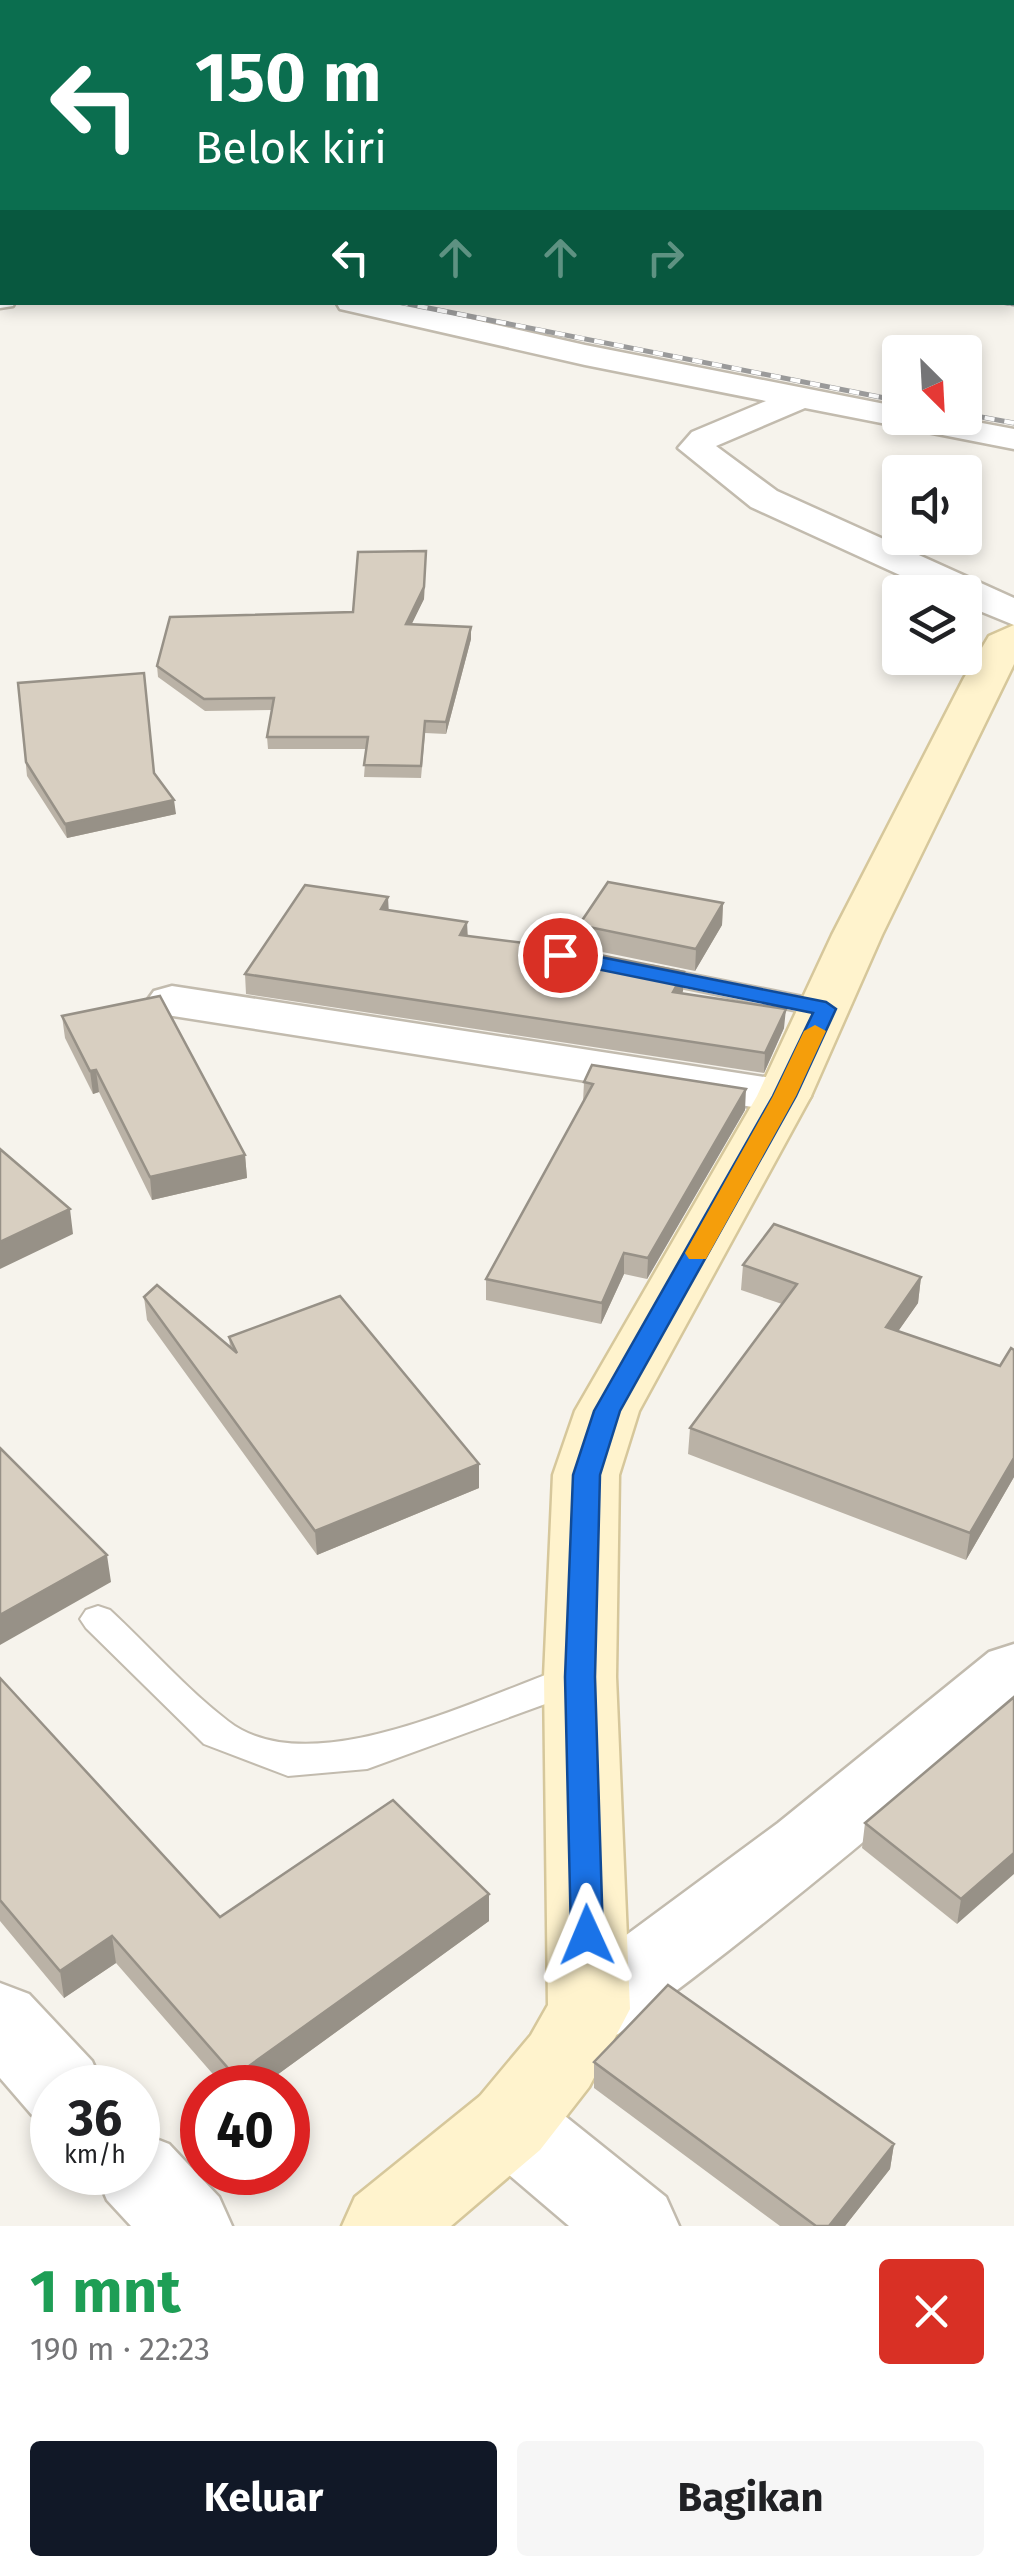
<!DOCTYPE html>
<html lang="id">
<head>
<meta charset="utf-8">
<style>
	:root { --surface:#fff; --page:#f6f6f6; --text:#202124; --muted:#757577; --accent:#111827 }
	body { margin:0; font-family:"Fira Sans",sans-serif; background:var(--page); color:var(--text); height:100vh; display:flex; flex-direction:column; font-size:38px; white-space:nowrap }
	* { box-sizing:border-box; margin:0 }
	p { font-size:32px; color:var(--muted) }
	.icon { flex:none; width:55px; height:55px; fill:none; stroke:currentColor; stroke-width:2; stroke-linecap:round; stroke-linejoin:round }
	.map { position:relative; height:2226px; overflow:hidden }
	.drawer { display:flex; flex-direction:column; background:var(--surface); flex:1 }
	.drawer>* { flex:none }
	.guide { position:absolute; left:0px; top:0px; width:1015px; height:305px; box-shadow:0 5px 15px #0003; background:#0b6e4f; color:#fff; overflow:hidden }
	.needle { width:65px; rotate:156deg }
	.controls { position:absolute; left:882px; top:335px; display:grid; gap:20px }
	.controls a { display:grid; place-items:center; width:100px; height:100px; border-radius:10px; background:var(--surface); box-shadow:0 5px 15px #0003; font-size:50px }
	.speed { position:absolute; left:30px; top:2065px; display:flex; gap:20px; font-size:50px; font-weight:700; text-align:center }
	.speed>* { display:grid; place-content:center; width:130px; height:130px; border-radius:50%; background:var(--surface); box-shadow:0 5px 15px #0003; line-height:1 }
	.speed small { font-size:25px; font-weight:400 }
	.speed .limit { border:15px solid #d22; background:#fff; color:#111 }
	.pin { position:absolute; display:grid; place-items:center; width:85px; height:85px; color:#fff; margin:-42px; border:5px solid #fff; border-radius:50%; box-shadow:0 2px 10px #0007 }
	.me { position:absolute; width:110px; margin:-55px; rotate:359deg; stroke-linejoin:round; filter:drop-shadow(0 0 8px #0008) }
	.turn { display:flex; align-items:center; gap:35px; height:210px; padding:0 30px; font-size:45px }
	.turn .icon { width:130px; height:130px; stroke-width:2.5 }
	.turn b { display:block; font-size:70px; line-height:85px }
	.lanes { display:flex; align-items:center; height:95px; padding:0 30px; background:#0003; justify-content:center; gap:50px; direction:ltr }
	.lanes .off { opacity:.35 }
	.round { display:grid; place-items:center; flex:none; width:105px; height:105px; border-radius:10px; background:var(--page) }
	.head { display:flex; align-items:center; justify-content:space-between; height:170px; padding:0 30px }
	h1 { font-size:60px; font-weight:700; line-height:75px; color:#1e9e55 }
	.button { display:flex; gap:20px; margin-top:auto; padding:20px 30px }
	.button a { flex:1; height:115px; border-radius:10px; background:var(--accent); color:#fff; font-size:40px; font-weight:700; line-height:115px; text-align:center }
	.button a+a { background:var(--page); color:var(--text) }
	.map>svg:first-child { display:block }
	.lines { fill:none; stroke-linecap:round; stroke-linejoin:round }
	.lane-casing { stroke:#c2bbae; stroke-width:4 }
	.street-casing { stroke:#c2bbae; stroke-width:5 }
	.secondary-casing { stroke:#d6c79b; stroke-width:5 }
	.lane { fill:#fff; fill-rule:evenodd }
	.street { fill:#fff; fill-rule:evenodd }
	.secondary { fill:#fff3cd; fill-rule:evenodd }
	.rail-casing { stroke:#9a9a9a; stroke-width:5 }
	.rail { stroke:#fff; stroke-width:4; stroke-dasharray:10; stroke-linecap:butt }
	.wall { fill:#bab2a6 }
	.shaded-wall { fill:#979187 }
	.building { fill:#d8cfc1; stroke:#979187; stroke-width:2.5 }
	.route { fill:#1a73e8; stroke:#114b97; stroke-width:2.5 }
	.slow { fill:#f59e0b }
</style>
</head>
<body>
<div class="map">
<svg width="1014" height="2226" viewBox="0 0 1014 2226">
	<rect width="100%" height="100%" fill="#f6f3ec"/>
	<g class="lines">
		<g class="lane-casing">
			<path id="lane" d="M650,966L825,1001L838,1009L825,1017L641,979L637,974L641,969Z
				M98,1606L110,1610C149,1646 186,1689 228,1721C313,1787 488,1692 579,1663L592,1667L597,1677L592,1687L367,1769L288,1776L204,1744L86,1628L80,1619L86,1610Z"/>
		</g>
		<g class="street-casing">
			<path id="street" d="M0,3L2,4V18L0,17Z
				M1012,55H1014V69H1012Z
				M1012,94H1014V108H1012Z
				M0,125H2V141H0Z
				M1012,143H1014V159H1012Z
				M0,196H2V212H0Z
				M2,241V262L0,263V242Z
				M0,290L2,302H15L13,306L0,308Z
				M336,302H395L585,345L900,407V418H955L1014,429V449L805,408L716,446L777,491L1014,598V625L965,605V592H937L751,507L678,448L692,432L766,401L585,365L340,309Z
				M172,986L784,1080L803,1084L811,1096L803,1108L784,1112L154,1013L146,1002L154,991Z
				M1014,1644V1713C886,1825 755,1934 618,2034L589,2045L560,2034L548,2009L560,1984L778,1823L989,1652Z
				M0,1983L29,1994L92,2061L104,2088H52V2122L32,2115L0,2078Z
				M510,2084L540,2096L666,2197L679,2226H569L480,2150L468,2123L480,2096Z
				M138,2132L169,2144L219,2197L232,2226H131L107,2200L95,2172H138Z"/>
		</g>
		<g class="secondary-casing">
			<path id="secondary" d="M1014,625V664L882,935L811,1096L639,1411L619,1475L616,1677L630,2009L589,2087L540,2150L451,2226H342L355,2197L480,2096L531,2035L548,2005L544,1677L553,1475L575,1411L757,1096L832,935L964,678L989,636Z"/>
		</g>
		<use href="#lane" class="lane"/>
		<use href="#street" class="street"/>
		<use href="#secondary" class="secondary"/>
		<g class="rail-casing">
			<path id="rail" d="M398,302L900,401
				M1001,302L1014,304
				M965,414L1014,423"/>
		</g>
		<use href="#rail" class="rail"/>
	</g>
	<path class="wall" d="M426,551L424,599L411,624L471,627V639L446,734L425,733L421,778L364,777L366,749H268L267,737L272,710L205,711L158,677L157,666L353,612Z
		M18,683L154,773L176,814L67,838L27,776Z
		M723,903L722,925L695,971L578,947L579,925Z
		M389,910L468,936L683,991L682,993L784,1028L764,1073L246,994L245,974Z
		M62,1016L245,1155L247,1178L152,1200L99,1092L93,1094L65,1038Z
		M584,1082L745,1110L647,1279L624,1274L601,1324L486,1300V1279L583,1102Z
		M743,1265L921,1277L918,1303L898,1331L1000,1366L1014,1350V1477L966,1560L688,1454L690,1428L782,1304L741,1290Z
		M144,1297L230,1347L229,1337L479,1464V1488L317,1555L147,1320Z
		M0,1678L220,1917L489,1894V1921L259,2088H225L116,1963L64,1998L0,1921Z
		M1014,1697L957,1924L862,1848L865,1823Z
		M594,2062L894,2144L890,2169L845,2226H780L594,2088Z"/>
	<path class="shaded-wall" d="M426,551L424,599L406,636V624Z
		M471,627V639L446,734V722Z
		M174,800L176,814L67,838L65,824Z
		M388,897L389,915L381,909Z
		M723,903L722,925L695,971L696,949Z
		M467,922L468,940L460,935Z
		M684,972L683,991L672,1011L673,992Z
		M786,1009L784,1028L764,1073L765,1053Z
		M96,1070L99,1092L93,1094L90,1071Z
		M746,1089L745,1110L647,1279L648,1258Z
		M245,1155L247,1178L152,1200L150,1177Z
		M70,1209L73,1234L0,1269V1242Z
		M624,1253V1274L601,1324L602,1303Z
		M921,1277L918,1303L883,1353L886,1327Z
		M1014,1458V1477L966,1560L970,1533Z
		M479,1464V1488L317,1555L315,1531Z
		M107,1555L111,1582L0,1645V1615Z
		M1014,1853V1874L957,1924L961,1899Z
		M489,1894V1921L259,2088H236L235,2076Z
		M112,1936L116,1963L64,1998L60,1971Z
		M894,2144L890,2169L845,2226H829Z"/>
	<path class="building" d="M588,0H728L730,2H586Z
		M781,0H1014V12H1012V2H783Z
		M0,46L2,48V115L0,116Z
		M1012,102H1014V133L1012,134Z
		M426,551L424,587L406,624L471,627L446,722L425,721L421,766L364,765L368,737H267L274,698L204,699L157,666L170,617L353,612L358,552Z
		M144,673L154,773L174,800L65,824L26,762L18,683Z
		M608,882L723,903L696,949L579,925Z
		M305,885L388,897L381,909L467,922L460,935L565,948L684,972L673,992L786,1009L765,1053L245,974Z
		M160,996L245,1155L150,1177L96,1070L90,1071L62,1016Z
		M592,1065L746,1089L648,1258L624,1253L602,1303L486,1279L593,1084L584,1082Z
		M0,1149L70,1209L0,1242Z
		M774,1224L921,1277L886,1327L1000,1366L1011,1348L1014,1350V1458L970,1533L690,1428L797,1284L743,1265Z
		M157,1285L237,1353L229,1337L340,1296L479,1464L315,1531L144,1297Z
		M0,1448L107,1555L0,1615Z
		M0,1678L220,1917L393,1800L489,1894L235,2076L112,1936L60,1971L0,1900Z
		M1014,1697V1853L961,1899L865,1823Z
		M668,1985L894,2144L829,2226H816L594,2062Z"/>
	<path class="route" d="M560,949L826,1002L836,1009L796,1096L620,1411L600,1475L595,1677L603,1935L599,1945L587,1949L575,1945L571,1935L565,1677L573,1475L594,1411L773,1096L813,1013L552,960L549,955Z"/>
	<path class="slow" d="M815,1025L826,1031L796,1096L706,1259H689L685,1253L773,1096L804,1031Z"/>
</svg>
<div class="controls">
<a><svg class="needle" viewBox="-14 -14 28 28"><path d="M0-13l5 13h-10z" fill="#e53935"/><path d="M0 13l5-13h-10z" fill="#757577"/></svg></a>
<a><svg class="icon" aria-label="sound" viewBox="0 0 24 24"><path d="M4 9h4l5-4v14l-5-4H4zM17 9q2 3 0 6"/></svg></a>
<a><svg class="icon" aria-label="layers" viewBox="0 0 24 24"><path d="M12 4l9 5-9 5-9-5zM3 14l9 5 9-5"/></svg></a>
</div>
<div class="speed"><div>36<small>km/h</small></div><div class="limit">40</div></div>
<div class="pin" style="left:560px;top:955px;background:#d93025"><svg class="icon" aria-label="arrive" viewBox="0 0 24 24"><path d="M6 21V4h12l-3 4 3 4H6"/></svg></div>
<svg class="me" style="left:587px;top:1935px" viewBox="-20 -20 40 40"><path d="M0-17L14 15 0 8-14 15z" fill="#1a73e8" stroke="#fff" stroke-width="4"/></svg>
<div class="guide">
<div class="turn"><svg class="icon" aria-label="left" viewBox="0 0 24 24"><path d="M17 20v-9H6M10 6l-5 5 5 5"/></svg><div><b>150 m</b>Belok kiri</div></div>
<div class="lanes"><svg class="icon" aria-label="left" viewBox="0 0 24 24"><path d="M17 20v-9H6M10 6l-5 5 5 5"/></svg><svg class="icon off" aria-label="ahead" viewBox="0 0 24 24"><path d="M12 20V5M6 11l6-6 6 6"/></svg><svg class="icon off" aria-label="ahead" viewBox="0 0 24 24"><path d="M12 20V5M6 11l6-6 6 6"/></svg><svg class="icon off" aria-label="right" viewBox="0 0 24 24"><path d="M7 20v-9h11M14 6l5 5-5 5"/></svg></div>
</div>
</div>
<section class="drawer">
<div class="head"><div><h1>1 mnt</h1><p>190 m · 22:23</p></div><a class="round" style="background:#d93025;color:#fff"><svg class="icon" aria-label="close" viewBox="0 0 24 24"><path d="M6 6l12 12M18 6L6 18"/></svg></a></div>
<div class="button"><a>Keluar</a><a>Bagikan</a></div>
</section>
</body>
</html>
